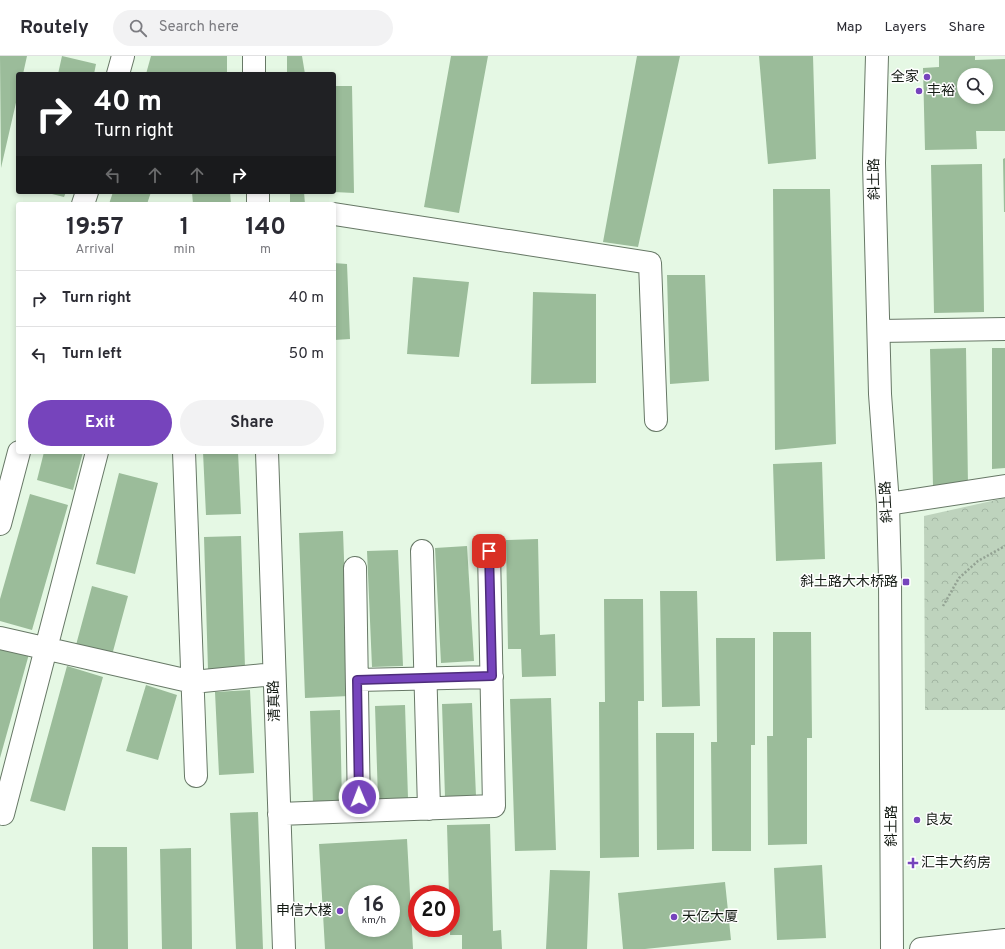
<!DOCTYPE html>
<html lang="en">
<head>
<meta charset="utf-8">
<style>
	:root { --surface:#fff; --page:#f2f2f3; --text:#2b2b33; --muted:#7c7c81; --line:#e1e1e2; --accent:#7644bc }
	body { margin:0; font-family:Overpass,"Noto Sans SC",sans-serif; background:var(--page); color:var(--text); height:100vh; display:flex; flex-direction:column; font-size:15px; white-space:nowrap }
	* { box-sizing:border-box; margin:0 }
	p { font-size:13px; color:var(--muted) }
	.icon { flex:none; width:22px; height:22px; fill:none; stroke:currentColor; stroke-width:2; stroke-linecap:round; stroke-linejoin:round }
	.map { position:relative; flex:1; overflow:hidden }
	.sheet { position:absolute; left:16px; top:146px; width:320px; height:252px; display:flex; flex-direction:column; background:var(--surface); border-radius:4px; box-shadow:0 2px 6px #0003 }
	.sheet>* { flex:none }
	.guide { position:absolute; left:16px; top:16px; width:320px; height:122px; border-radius:4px; box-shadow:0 2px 6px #0003; background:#202124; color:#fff; overflow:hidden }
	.tools { position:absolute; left:957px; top:12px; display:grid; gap:8px }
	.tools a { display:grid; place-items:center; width:36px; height:36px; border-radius:50%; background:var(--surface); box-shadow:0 2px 6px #0003; font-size:20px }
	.speed { position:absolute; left:348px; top:829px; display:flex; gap:8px; font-size:20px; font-weight:700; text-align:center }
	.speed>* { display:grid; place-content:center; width:52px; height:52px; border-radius:50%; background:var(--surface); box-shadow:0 2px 6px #0003; line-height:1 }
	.speed small { font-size:10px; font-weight:400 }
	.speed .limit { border:6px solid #d22; background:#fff; color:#111 }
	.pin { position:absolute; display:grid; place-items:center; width:34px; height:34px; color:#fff; margin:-17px; border-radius:8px; box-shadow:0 2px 6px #0006 }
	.me { position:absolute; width:44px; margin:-22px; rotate:359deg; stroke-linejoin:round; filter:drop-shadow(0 0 3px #0008) }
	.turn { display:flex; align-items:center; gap:14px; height:84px; padding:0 12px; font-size:18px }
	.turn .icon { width:52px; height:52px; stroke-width:2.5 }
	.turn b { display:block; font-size:28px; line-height:34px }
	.lanes { display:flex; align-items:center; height:38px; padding:0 12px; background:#0003; justify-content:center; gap:20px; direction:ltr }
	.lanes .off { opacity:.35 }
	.eta { display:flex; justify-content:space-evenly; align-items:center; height:68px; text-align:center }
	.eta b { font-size:24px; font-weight:700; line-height:28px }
	.cta { display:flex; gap:8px; margin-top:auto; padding:8px 12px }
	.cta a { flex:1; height:46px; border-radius:24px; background:var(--accent); color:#fff; font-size:16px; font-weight:700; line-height:46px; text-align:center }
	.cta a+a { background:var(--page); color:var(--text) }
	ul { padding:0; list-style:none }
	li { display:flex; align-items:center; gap:12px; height:56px; padding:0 12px; border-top:1px solid var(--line) }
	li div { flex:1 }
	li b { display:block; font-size:15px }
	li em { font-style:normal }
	header { display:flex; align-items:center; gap:24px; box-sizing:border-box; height:56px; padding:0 20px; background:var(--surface); border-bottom:1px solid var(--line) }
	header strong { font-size:19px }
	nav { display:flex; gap:22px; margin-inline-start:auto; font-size:14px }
	.search { width:280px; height:36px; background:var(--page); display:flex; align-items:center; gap:10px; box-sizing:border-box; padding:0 14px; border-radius:22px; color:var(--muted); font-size:15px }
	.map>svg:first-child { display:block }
	.forest { fill:url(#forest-crowns) }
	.building { fill:#9bbc9a; fill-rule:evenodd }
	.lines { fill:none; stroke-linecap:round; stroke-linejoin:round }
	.minor-casing { stroke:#677866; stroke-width:24 }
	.major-casing { stroke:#677866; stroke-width:24 }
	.path { stroke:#93a293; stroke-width:2.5; stroke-dasharray:2 2; stroke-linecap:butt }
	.minor { stroke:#fff; stroke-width:22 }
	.major { stroke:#fff; stroke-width:22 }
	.route-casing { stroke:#4d2c7a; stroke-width:10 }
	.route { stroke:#7644bc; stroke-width:7 }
	.poi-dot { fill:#7644bc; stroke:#fff; stroke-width:1.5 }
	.labels { text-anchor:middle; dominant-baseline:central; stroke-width:3; stroke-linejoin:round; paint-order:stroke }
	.poi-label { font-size:14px; fill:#141b14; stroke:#fff; text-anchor:start }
	.street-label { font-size:14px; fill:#141b14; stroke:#fff }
</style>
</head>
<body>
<header>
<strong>Routely</strong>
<div class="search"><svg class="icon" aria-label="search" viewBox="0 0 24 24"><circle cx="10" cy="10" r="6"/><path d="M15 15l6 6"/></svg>Search here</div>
<nav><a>Map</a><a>Layers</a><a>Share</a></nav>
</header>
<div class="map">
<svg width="1005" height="893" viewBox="0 0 1005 893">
	<defs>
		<pattern id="forest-crowns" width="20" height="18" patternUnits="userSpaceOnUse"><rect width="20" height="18" fill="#bed3bd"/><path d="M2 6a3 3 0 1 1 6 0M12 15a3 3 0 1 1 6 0" fill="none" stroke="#a2b5a2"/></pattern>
	</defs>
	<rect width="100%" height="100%" fill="#e5f8e4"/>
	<path class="forest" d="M1005,442V654H925L924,460Z"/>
	<path class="building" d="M0,0H27L23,18H18V38L1,112Z
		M62,0L96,8L94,18H58Z
		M151,0H227V18H146Z
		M287,0H302L305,18H287Z
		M451,0H488L459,157L424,151Z
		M637,0H680L638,191L603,186Z
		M759,0H813L816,103L768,108Z
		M939,0H975V4L1005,3V75H976L977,93L925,94L923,12L939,11ZM964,19H986V41H964Z
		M334,30H352L354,137L334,136Z
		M1005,102V156H1004L1003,103Z
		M982,108L984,256L934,257L931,109Z
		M773,133H830L836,388L775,394Z
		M44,136H66L64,141Z
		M113,136H151L147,148H109Z
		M192,136H230L231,148H193Z
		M290,136H304L305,148H290Z
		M334,207L347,208L350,283L334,284Z
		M667,219H705L709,325L670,328Z
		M413,221L469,226L459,301L407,298Z
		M533,236L596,238V327L531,328Z
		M966,292L968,430L933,431L930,293Z
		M992,292H1005V412L992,413Z
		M44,396H83L73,434L37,424Z
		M203,396H238L241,458L206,459Z
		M822,406L825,503L776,505L773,408Z
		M119,417L158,427L135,518L96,508Z
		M30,438L68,449L32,574L0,565V543Z
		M343,475L349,640L305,642L299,477Z
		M241,480L245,612L208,614L204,481Z
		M538,483L540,579L555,578L556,620L522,621L521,593H508L506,484Z
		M467,490L474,605L441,607L435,492Z
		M398,494L403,610L372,611L367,495Z
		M92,530L128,540L112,599L76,589Z
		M660,535H697L700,650L662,651Z
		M604,543H643L644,645H638L639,801L600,802L599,646H605Z
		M773,576H811L812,682H807V788L768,789L767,680H773Z
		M716,582H755V689H751V795H712L711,686H717Z
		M0,590L29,598L0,702Z
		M67,610L103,621L65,755L30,745Z
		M146,629L177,639L158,704L126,695Z
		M250,634L254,717L219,719L215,636Z
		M551,642L556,794L515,795L510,643Z
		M472,647L476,740L445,741L442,648Z
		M405,649L408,742L378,743L375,650Z
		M340,654L342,747L313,748L310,655Z
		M656,677H694V793L657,794Z
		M258,756L263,893H236L230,757Z
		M490,768L493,875L501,874L502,893H462V879H450L451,838H449L447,769Z
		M407,783L413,893H325L319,788ZM357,838H391V872H357Z
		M92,791H127L128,893H93Z
		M191,792L192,893H162L160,793Z
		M822,809L826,882L777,884L774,812Z
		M550,814L590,815L587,893H546Z
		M725,826L731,884L645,893H623L618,837Z"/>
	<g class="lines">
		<g class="minor-casing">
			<path id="minor" d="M254,0V18
				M118,18L123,0
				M258,136V148
				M83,148L87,136
				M334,158L650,207L656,364
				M879,275L1005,273
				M184,396L196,720
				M267,396L284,893
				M888,448L1005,430
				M0,468L19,396
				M422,495L429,753
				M355,512L359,755
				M0,582L193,626L274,618
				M357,624L492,621
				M3,758L97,396
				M279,758L494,750L489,495
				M921,893L1005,884"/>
		</g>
		<g class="major-casing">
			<path id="major" d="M877,0L874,107L880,338L888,448L890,522L892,893"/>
		</g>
		<path class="path" d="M943,550L959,522L978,505L1005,490"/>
		<use href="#minor" class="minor"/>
		<use href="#major" class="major"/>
	</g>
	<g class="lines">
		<g class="route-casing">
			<path id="route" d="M359,741L357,624L492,620L489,495"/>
		</g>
		<use href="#route" class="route"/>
	</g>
	<g class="poi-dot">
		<circle cx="927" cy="21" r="4"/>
		<circle cx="919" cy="35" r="4"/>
		<rect x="902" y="522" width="8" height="8" rx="2"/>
		<circle cx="917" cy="764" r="4"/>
		<path d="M911 801h4v4h4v4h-4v4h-4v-4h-4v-4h4z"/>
		<circle cx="340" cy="855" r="4"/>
		<circle cx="674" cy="861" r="4"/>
	</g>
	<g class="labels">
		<g class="poi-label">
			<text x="919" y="21" text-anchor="end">全家</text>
			<text x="927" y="35">丰裕</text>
			<text x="898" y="526" text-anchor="end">斜土路大木桥路</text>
			<text x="925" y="764">良友</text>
			<text x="921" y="807">汇丰大药房</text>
			<text x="332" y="855" text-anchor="end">申信大楼</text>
			<text x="682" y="861">天亿大厦</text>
		</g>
		<g class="street-label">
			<text transform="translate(875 123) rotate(-91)">斜土路</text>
			<text transform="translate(887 446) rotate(-93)">斜土路</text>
			<text transform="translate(275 645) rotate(-92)">清真路</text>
			<text transform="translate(892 770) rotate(-90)">斜土路</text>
		</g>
	</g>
</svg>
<div class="tools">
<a><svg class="icon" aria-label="search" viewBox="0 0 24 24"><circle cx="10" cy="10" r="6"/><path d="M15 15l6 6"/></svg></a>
</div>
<div class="speed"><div>16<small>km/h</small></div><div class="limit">20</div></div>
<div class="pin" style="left:489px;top:495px;background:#d93025"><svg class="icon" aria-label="arrive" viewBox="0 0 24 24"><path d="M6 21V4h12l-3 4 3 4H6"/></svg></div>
<svg class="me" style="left:359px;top:741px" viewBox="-20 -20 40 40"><circle r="17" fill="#7644bc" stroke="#fff" stroke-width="3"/><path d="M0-11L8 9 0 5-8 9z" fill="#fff"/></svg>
<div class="guide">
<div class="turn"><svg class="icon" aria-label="right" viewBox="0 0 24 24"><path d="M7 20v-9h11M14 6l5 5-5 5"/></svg><div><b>40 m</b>Turn right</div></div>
<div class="lanes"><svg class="icon off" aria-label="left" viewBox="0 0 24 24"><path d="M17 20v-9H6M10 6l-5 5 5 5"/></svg><svg class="icon off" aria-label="ahead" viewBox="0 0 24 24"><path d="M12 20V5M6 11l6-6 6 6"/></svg><svg class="icon off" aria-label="ahead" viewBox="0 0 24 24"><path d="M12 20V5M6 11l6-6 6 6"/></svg><svg class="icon" aria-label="right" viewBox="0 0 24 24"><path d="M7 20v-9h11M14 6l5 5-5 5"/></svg></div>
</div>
<section class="sheet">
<div class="eta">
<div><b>19:57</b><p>Arrival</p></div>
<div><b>1</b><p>min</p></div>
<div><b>140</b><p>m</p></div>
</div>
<ul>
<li><svg class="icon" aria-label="right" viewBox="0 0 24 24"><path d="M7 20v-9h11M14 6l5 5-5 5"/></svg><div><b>Turn right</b></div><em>40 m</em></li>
<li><svg class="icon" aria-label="left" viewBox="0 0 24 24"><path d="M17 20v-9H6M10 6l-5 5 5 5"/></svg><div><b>Turn left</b></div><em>50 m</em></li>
</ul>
<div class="cta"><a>Exit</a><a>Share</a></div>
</section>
</div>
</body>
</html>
